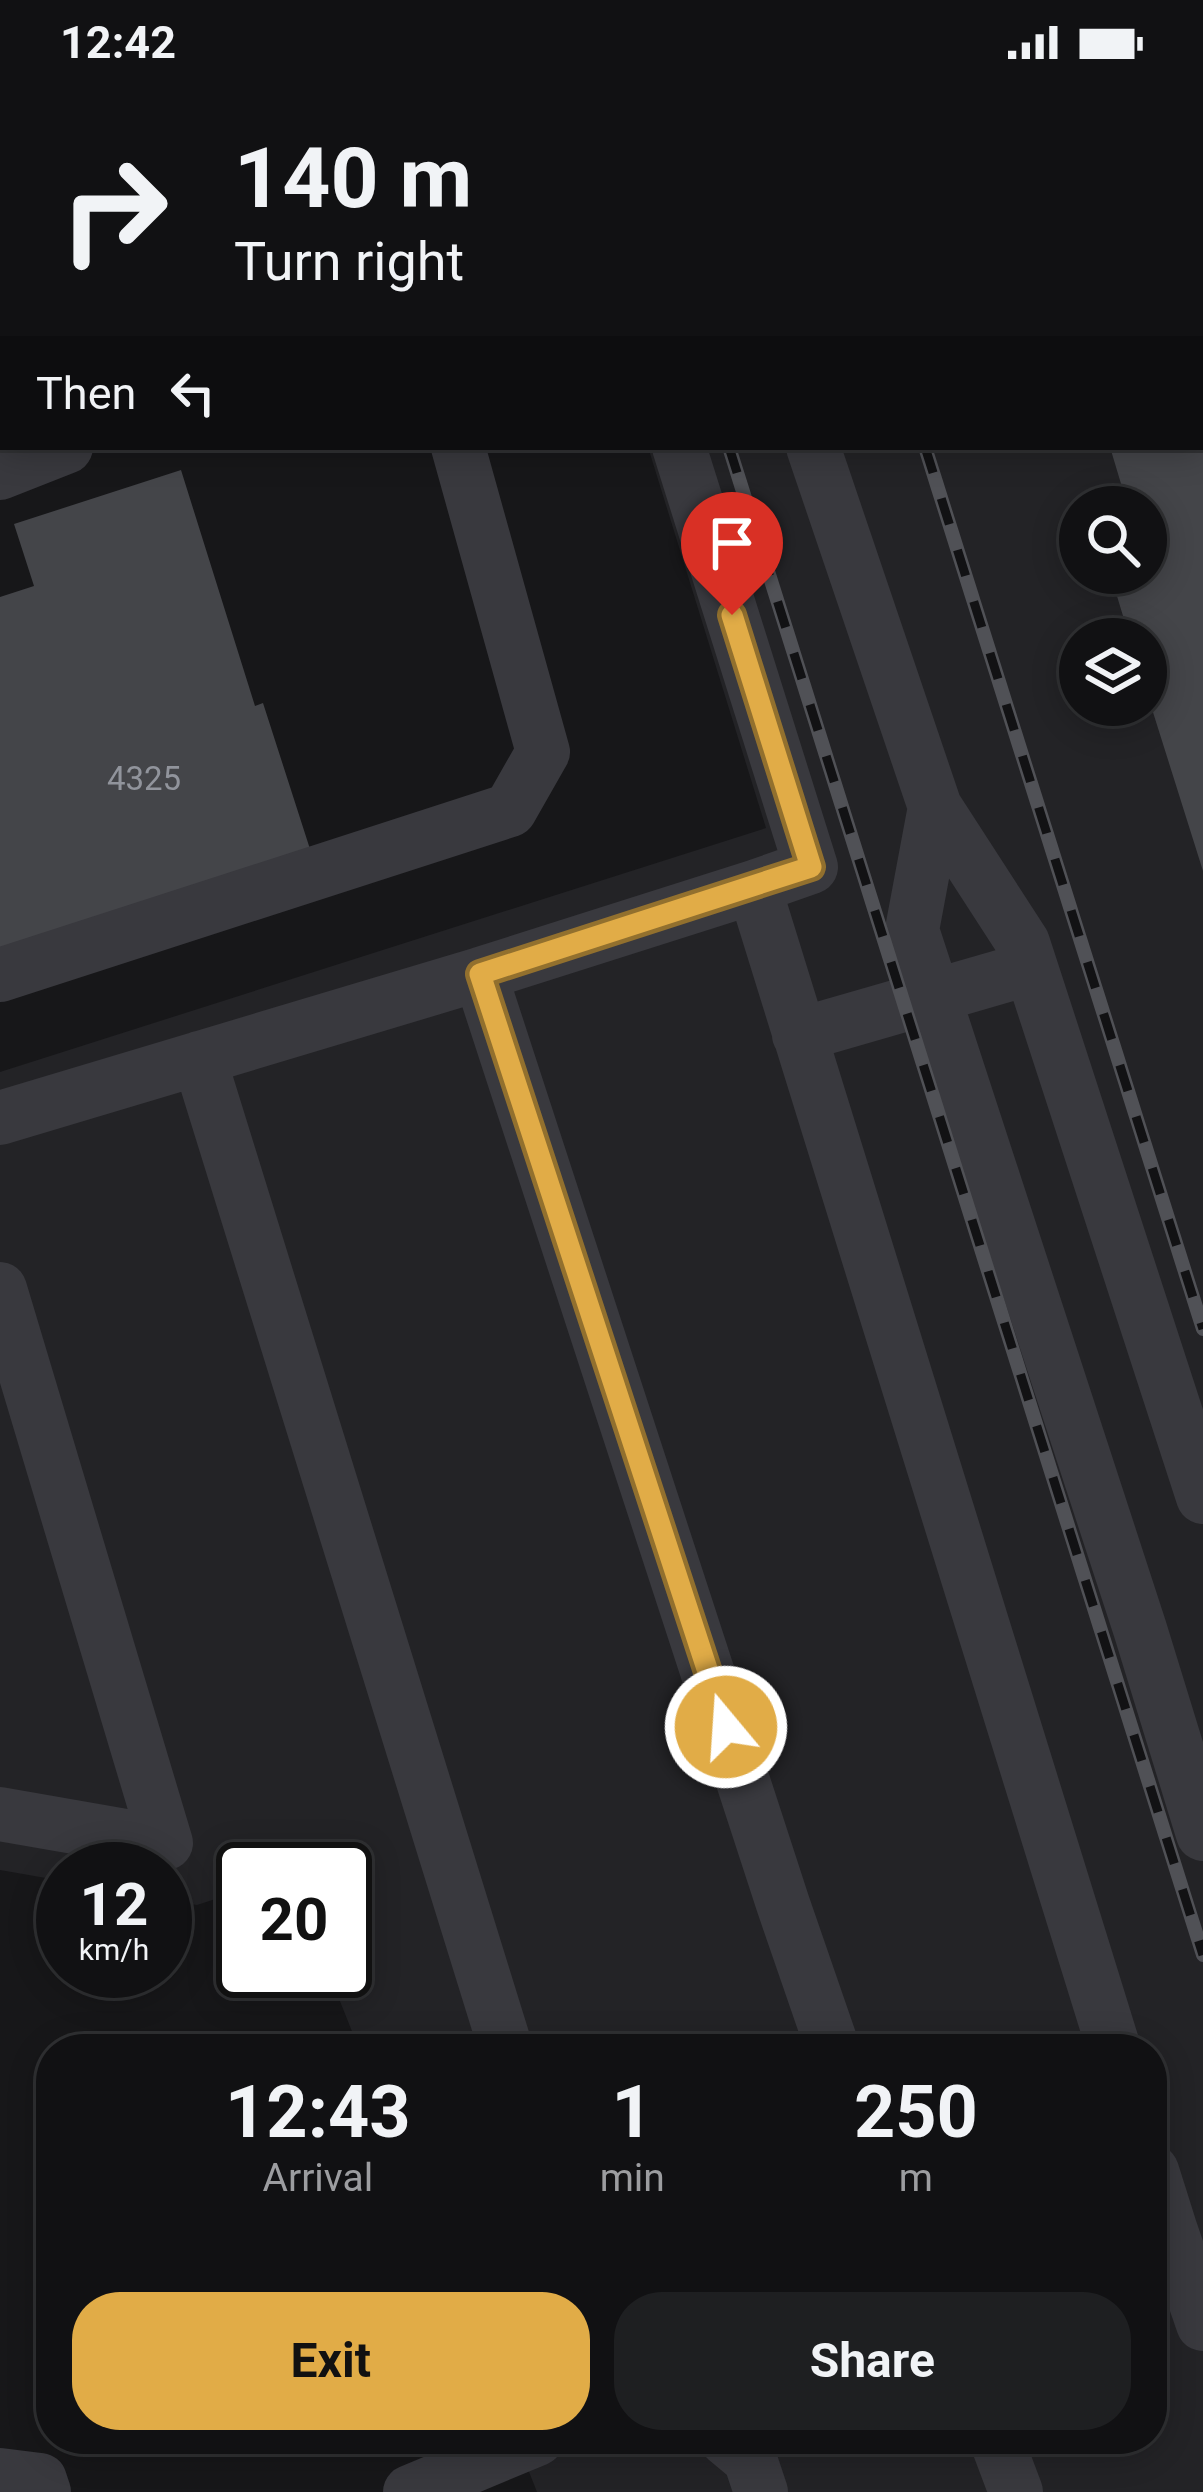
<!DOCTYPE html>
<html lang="en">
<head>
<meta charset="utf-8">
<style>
	:root { --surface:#111113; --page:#1e1f21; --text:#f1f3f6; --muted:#9c9da0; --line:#303133; --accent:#e1ac47 }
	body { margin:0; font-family:Roboto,sans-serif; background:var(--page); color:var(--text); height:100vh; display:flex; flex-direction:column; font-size:45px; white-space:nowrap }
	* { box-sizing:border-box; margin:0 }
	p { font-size:39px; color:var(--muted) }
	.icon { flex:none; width:66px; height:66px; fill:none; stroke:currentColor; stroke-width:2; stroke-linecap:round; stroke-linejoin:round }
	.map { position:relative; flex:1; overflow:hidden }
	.side { position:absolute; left:36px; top:1950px; width:1131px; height:420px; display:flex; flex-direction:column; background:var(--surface); border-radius:48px; box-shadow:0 6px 30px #0003,0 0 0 3px var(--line) }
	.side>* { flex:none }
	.top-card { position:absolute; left:0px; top:0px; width:1203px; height:366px; box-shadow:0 6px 30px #0003,0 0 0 3px var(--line); background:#111113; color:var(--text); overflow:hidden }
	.tools { position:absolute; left:1059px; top:402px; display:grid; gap:24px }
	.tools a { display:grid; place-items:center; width:108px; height:108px; border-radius:50%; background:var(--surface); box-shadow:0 6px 30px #0003,0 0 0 3px var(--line); font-size:60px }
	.speed { position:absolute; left:36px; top:1758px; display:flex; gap:24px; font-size:60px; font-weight:700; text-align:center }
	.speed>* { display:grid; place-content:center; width:156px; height:156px; border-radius:50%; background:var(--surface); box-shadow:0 6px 30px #0003,0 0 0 3px var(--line); line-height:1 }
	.speed small { font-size:30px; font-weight:400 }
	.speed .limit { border:6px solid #111; border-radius:18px; background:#fff; color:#111 }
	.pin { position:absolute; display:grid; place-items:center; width:102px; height:102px; color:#fff; margin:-123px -51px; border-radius:50% 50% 50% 0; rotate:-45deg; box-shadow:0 0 12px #0007 }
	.pin .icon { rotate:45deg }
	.me { position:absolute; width:132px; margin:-66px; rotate:342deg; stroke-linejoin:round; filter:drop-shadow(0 0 9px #0008) }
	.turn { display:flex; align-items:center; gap:42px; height:252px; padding:0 36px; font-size:54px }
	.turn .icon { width:156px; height:156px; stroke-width:2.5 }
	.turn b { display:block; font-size:84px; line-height:102px }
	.then { display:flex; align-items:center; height:114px; padding:0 36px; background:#0003; gap:24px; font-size:45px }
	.eta { display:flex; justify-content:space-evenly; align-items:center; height:204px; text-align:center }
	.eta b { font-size:72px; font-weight:700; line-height:84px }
	.primary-button { display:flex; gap:24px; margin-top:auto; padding:24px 36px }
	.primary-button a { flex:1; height:138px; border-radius:48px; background:var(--accent); color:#111; font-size:48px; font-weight:700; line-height:138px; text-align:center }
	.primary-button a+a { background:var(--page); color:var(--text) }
	.status { display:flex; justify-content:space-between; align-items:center; height:84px; padding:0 60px; background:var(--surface); direction:ltr }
	.status svg { height:33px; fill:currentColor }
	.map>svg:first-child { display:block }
	.built { fill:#232326; fill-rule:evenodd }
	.building { fill:#444549 }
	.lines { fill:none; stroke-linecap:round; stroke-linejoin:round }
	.minor { stroke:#39393e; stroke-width:54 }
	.rail-casing { stroke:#505156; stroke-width:14 }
	.rail { stroke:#121214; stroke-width:9; stroke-dasharray:27; stroke-linecap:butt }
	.route-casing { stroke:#92702e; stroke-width:30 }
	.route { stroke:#e1ac47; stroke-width:21 }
	.labels { text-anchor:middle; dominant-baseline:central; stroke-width:10; stroke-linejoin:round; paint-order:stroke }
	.number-label { font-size:33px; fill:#91949c }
</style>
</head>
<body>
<div class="status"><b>12:42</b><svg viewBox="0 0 49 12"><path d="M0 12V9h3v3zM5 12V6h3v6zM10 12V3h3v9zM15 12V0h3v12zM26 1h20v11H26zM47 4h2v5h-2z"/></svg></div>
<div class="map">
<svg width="1203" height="2408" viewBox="0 0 1203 2408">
	<rect width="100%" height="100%" fill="#171719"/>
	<path class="built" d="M536,0H1203V2408H537L516,2355H1152V1965H359L328,1887H345V1785H243V1806L197,1821L165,1815V1785H63V1797L0,1786V988L766,744L648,363H1200V3H537ZM1080,423H1146V489H1080ZM1080,555H1146V621H1080Z"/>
	<path class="building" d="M1110,363H1203V787L1146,606V555H1130L1110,489H1146V423H1089L1087,414L1122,403Z
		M181,386L255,622L263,619L310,765L0,866V513L34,502L14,440Z"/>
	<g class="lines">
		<path class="minor" d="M564,0L565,3
			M666,0L667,3
			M679,363L811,783L754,803
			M813,363L935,723L1023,859L1203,1413
			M0,389L66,363
			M935,723L912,846L1140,1545L1203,1750
			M480,890L754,803L1114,1965
			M0,891L510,726L543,668L458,363
			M799,951L1031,884
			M199,974L506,1965
			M0,1034L480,890L783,1820L833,1965
			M0,1205L166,1759L0,1730
			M1152,2087L1170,2144
			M1152,2150L1170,2144L1203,2240
			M726,2355L750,2375L761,2408
			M996,2355L1016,2408
			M0,2391L40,2396L44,2408
			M410,2408L537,2355"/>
		<g class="rail-casing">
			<path id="rail" d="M614,0L615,3
				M810,0L811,3
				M729,363L1203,1871
				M925,363L1203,1245"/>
		</g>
		<use href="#rail" class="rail"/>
	</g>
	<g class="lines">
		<g class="route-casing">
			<path id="route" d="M726,1643L480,890L811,783L732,531"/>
		</g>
		<use href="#route" class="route"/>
	</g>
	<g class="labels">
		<g class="number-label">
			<text x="144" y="694">4325</text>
		</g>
	</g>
</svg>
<div class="tools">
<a><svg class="icon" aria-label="search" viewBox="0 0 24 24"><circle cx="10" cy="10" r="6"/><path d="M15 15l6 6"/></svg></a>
<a><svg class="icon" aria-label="layers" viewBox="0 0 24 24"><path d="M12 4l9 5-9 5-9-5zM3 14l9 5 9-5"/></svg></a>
</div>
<div class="speed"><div>12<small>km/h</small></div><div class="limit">20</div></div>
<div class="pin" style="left:732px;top:531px;background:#d93025"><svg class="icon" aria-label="arrive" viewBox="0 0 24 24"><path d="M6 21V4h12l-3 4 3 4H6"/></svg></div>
<svg class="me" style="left:726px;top:1643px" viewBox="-20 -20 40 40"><circle r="17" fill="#e1ac47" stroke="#fff" stroke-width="3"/><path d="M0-11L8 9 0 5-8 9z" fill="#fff"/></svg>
<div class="top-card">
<div class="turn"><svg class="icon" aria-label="right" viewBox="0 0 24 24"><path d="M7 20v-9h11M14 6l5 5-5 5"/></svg><div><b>140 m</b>Turn right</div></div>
<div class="then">Then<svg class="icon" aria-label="left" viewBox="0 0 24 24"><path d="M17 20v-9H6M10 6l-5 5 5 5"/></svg></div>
</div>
<section class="side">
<div class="eta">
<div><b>12:43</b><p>Arrival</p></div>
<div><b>1</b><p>min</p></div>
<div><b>250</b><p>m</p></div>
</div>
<div class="primary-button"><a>Exit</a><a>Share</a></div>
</section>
</div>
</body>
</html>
